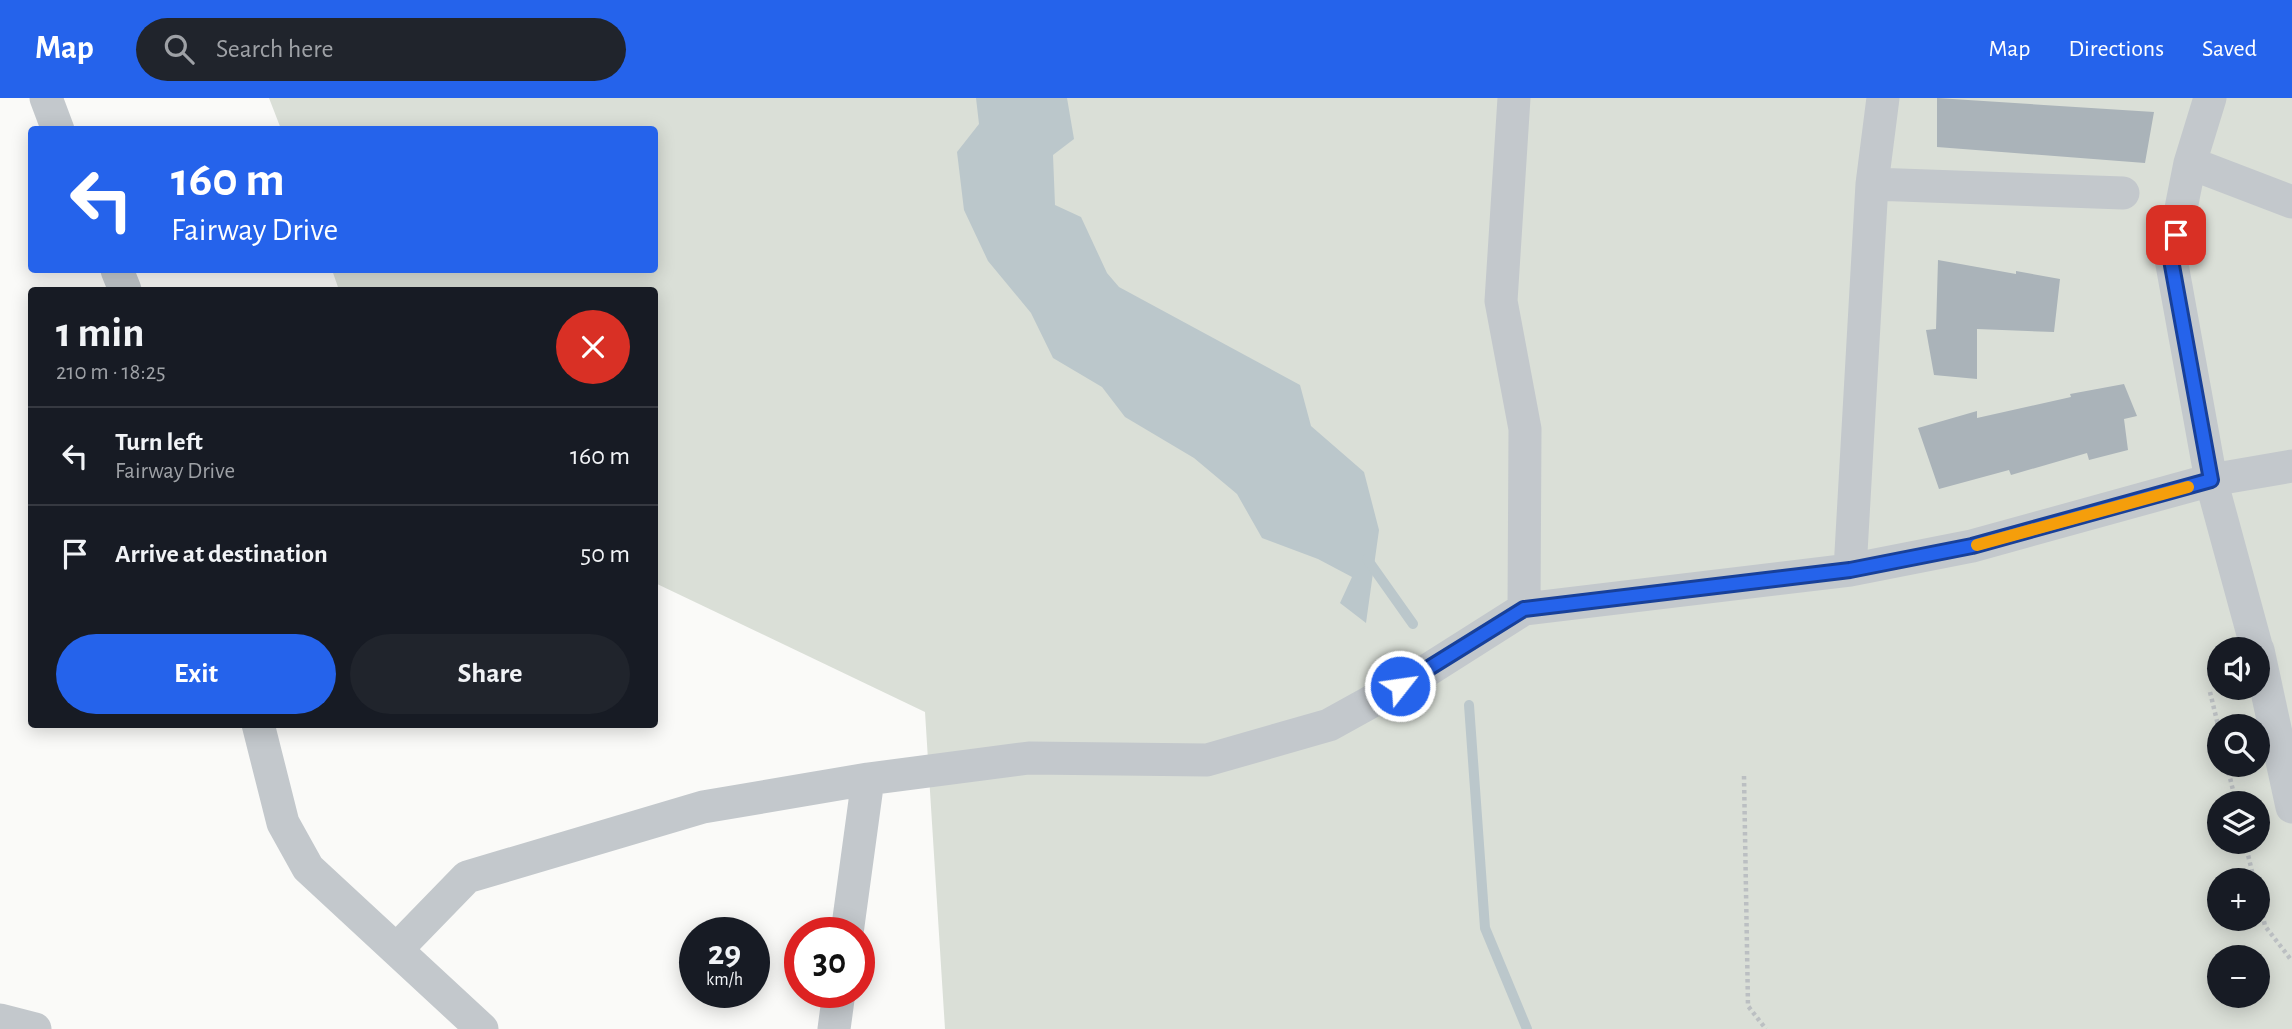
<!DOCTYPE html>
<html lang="en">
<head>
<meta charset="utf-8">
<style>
	:root { --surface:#171b24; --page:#20242c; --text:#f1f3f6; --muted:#9ea1a6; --line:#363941; --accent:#2563eb }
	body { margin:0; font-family:"Alegreya Sans",sans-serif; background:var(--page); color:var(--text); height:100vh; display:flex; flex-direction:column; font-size:26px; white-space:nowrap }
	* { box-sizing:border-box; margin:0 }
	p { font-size:23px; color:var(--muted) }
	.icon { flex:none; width:38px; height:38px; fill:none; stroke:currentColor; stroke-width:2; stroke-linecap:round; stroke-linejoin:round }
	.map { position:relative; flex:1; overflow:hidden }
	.side { position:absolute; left:28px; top:189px; width:630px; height:441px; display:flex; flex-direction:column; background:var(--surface); border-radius:7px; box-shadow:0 4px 18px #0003 }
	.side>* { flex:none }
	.guide { position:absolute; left:28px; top:28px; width:630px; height:147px; border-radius:7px; box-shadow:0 4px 18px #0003; background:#2563eb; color:#fff; overflow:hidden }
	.controls { position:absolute; left:2207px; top:539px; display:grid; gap:14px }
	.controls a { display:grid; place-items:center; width:63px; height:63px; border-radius:50%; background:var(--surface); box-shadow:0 4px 18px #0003; font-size:35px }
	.speed { position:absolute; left:679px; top:819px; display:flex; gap:14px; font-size:35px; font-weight:700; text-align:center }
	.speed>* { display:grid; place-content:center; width:91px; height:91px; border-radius:50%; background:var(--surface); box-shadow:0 4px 18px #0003; line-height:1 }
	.speed small { font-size:18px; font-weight:400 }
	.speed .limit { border:10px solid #d22; background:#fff; color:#111 }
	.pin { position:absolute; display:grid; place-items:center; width:60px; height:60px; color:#fff; margin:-30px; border-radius:14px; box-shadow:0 4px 10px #0006 }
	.me { position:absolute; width:77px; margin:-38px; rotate:60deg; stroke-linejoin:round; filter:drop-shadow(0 0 5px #0008) }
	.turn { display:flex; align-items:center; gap:24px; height:147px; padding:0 28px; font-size:32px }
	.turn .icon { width:91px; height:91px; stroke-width:2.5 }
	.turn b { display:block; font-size:49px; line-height:60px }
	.round { display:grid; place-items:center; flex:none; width:74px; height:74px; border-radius:37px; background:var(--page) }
	.summary { display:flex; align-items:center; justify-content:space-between; height:119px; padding:0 28px }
	h1 { font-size:42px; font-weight:700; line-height:52px }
	.action { display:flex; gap:14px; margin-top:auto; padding:14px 28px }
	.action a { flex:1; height:80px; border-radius:42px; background:var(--accent); color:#fff; font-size:28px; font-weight:700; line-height:80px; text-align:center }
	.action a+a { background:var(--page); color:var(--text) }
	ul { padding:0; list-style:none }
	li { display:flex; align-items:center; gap:21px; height:98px; padding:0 28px; border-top:2px solid var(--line) }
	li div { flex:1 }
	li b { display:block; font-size:26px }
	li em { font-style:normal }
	header { display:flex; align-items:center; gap:42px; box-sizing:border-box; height:98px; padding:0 35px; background:var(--accent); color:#fff }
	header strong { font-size:33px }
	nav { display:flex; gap:38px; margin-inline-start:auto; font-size:24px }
	.search { width:490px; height:63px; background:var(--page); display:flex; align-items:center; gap:18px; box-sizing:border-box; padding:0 24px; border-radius:38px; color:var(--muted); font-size:26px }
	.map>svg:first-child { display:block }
	.green { fill:#dadfd7; fill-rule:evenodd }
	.water { fill:#bbc7cb }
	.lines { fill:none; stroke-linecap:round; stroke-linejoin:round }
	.stream { stroke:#bbc7cb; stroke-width:10 }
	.building { fill:#aab3b9 }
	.path { stroke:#bbbfc2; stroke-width:4.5; stroke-dasharray:3.5 3.5; stroke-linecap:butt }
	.street { stroke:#c3c8cc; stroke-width:33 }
	.route-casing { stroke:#184099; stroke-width:18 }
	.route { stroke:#2563eb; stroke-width:12 }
	.slow { stroke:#f59e0b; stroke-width:12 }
</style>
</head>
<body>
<header>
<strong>Map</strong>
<div class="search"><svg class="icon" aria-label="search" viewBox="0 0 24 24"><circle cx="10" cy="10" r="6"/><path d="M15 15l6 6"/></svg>Search here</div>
<nav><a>Map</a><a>Directions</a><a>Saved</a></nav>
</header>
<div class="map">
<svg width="2292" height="931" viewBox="0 0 2292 931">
	<rect width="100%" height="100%" fill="#fafaf8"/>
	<path class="green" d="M269,0H2292V931H945L925,614L655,485L654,192H339L332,172H654V32L281,31ZM2219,551H2258V590H2219ZM2219,628H2258V667H2219ZM2219,705H2258V744H2219ZM2219,782H2258V821H2219ZM2219,859H2258V898H2219Z"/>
	<path class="water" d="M976,0H1067L1074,41L1053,57L1055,107L1081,119L1107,175L1119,189L1300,287L1311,328L1364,374L1379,432L1366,525L1340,505L1352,479L1318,461L1262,440L1237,396L1194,360L1125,319L1102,289L1053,260L1031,215L988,163L964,112L957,54L979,26Z"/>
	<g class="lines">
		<path class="stream" d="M1367,461L1413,526
			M1469,607L1485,830L1527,931"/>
	</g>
	<path class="building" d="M1937,0L2154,14L2145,65L1937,49Z
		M1938,162L2016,176V173L2060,181L2054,234L1977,231V281L1934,277L1926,232L1936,231Z
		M2124,286L2137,318L2124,321L2128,352L2089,362L2087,355L2011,377L2009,372L1939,391L1918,330L1977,313V320L2071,299L2070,296Z"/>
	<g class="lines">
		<path class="path" d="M2210,594L2219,631
			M2227,667L2236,705
			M1744,678L1748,908L1766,931
			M2245,744L2254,782
			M2258,796L2265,828L2292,863"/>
		<path class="street" d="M46,0L58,32
			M1514,0L1501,203L1525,331L1524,511
			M2210,0L2190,65L2171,161L2211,382L2257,551
			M2190,65L2292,104
			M1872,86L2123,95
			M117,172L125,192
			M1850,472L1872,86L1883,0
			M2258,552L2292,709
			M258,626L283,725L308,770L482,931
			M847,835L868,681
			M397,851L467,779L703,709L868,681L1029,660L1207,662L1329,627L1423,575L1524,511L1850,472L1972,448L2211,382L2292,368
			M0,922L35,931
			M834,931L839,894"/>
	</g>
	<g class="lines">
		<g class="route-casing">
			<path id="route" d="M1400,588L1524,511L1850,472L1972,448L2211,382L2171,162L2176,137"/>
		</g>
		<use href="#route" class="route"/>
		<path class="slow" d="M1977,447L2188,389"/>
	</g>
</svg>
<div class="controls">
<a><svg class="icon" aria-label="sound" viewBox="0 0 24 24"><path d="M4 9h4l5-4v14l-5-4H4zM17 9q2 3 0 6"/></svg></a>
<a><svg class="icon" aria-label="search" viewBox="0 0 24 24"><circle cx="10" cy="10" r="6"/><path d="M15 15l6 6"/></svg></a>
<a><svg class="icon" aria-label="layers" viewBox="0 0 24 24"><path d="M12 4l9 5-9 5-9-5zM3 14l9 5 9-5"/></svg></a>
<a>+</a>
<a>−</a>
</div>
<div class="speed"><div>29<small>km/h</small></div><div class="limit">30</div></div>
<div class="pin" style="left:2176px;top:137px;background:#d93025"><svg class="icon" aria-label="arrive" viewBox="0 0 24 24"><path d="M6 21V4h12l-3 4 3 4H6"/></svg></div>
<svg class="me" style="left:1400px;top:588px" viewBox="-20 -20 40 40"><circle r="17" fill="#2563eb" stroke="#fff" stroke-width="3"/><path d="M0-11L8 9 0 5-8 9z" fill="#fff"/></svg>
<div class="guide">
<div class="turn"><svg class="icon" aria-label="left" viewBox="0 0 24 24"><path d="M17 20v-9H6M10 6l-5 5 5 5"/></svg><div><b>160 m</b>Fairway Drive</div></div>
</div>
<section class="side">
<div class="summary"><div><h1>1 min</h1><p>210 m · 18:25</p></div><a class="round" style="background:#d93025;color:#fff"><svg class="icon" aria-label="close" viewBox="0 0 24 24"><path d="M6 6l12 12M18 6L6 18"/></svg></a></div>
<ul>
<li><svg class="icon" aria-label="left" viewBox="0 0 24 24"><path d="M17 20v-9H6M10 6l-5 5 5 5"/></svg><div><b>Turn left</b><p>Fairway Drive</p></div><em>160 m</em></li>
<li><svg class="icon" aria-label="arrive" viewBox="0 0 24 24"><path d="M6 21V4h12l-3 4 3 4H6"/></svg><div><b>Arrive at destination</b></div><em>50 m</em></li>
</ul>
<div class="action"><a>Exit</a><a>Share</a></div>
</section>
</div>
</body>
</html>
